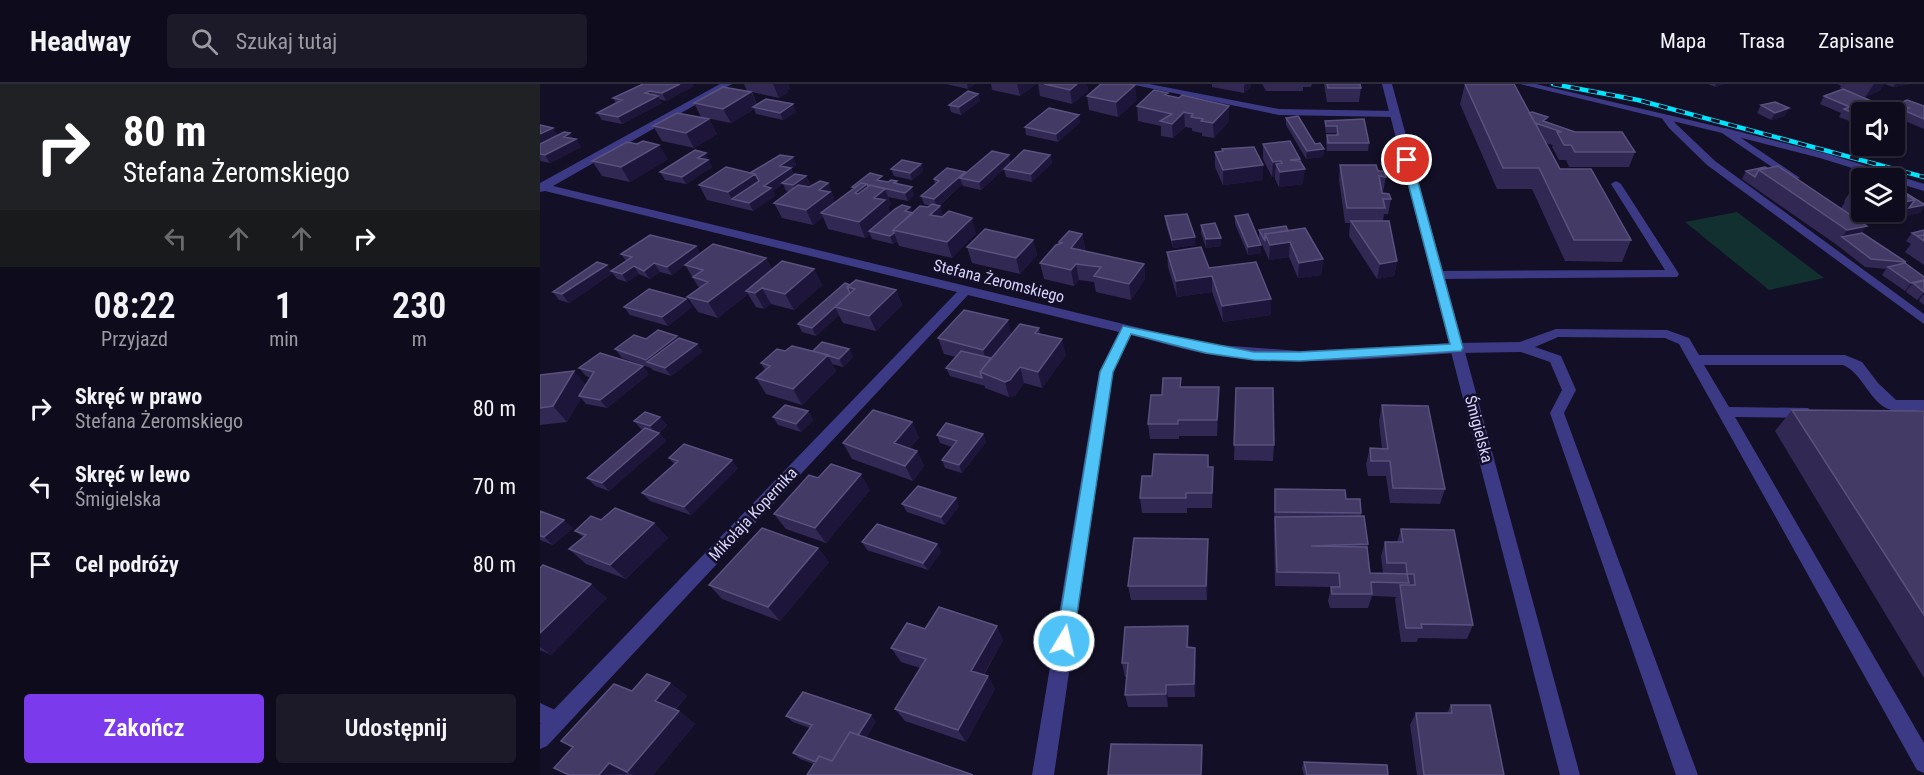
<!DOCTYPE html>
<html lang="pl">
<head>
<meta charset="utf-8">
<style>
	:root { --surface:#0e0b1c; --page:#1c1929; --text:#f1f3f6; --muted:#9b9ba3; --line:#2e2b3b; --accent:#7c3aed }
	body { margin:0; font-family:"Roboto Condensed",sans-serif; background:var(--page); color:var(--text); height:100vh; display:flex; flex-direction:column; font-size:22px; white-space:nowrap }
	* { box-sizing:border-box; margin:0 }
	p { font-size:20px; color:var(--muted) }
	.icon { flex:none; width:33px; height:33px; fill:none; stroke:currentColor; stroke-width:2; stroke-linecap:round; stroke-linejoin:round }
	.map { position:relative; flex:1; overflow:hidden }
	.sheet { display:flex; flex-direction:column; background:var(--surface); width:540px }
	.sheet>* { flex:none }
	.banner { background:#202124; color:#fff; overflow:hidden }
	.controls { position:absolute; left:1311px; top:18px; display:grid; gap:12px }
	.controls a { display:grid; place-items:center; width:54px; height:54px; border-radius:6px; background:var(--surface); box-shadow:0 2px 4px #0004,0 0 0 2px var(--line); font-size:30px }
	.pin { position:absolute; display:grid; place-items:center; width:51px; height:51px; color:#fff; margin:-26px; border:3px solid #fff; border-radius:50%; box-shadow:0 2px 6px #0007 }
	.me { position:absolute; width:66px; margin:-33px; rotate:9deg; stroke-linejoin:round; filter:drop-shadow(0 0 4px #0008) }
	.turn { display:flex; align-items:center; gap:21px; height:126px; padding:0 24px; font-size:27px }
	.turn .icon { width:78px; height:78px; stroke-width:2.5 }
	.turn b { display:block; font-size:42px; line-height:51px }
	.lanes { display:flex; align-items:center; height:57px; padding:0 24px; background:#0003; justify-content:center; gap:30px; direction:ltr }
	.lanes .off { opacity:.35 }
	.eta { display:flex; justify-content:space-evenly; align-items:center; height:102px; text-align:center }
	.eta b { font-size:36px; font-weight:600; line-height:42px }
	.primary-button { display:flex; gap:12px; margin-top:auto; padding:12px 24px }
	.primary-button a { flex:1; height:69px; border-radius:6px; background:var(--accent); color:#fff; font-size:24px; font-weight:600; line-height:69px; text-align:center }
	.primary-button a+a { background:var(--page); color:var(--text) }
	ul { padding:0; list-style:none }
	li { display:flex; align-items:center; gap:18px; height:78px; padding:0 24px }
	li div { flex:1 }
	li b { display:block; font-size:22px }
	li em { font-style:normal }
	header { display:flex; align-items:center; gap:36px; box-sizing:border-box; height:84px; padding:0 30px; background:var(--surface); border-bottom:2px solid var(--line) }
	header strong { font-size:28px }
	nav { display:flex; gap:33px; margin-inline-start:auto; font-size:21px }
	.search { width:420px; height:54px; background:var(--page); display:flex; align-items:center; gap:15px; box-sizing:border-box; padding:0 21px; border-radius:6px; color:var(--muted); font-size:22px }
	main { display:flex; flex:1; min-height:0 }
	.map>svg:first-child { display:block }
	.green { fill:#12302f }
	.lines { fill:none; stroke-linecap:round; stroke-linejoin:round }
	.service { fill:#3d3a85; fill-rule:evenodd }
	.minor { fill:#3d3a85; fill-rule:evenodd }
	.tertiary { fill:#3d3a85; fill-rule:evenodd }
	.rail-casing { stroke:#00e5ff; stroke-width:4.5 }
	.rail { stroke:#130f26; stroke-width:3; stroke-dasharray:9; stroke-linecap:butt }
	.wall { fill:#312854 }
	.shaded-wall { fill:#1d163a }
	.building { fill:#433a66; stroke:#5a527e; stroke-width:1.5 }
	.route { fill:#4fc3f7; stroke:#337fa1; stroke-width:1.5 }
	.labels { text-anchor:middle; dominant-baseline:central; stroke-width:5; stroke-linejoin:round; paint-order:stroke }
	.street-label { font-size:16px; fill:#d9d4ff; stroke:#130f26 }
</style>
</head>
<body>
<header>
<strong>Headway</strong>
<div class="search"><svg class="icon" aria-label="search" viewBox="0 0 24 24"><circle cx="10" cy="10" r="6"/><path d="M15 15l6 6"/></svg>Szukaj tutaj</div>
<nav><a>Mapa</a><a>Trasa</a><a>Zapisane</a></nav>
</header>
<main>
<section class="sheet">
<div class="banner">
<div class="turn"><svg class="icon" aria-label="right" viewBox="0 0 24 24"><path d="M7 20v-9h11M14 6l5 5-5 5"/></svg><div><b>80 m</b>Stefana Żeromskiego</div></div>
<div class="lanes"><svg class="icon off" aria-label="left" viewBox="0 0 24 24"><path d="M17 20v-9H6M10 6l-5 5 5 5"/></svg><svg class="icon off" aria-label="ahead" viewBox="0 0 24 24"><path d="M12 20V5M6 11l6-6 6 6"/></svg><svg class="icon off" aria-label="ahead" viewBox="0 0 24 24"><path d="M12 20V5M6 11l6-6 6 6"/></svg><svg class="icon" aria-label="right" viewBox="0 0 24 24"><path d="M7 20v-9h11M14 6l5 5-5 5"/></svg></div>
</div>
<div class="eta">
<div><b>08:22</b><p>Przyjazd</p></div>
<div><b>1</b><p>min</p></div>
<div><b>230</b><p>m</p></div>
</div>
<ul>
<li><svg class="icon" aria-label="right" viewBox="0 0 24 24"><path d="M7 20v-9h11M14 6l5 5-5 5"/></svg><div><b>Skręć w prawo</b><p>Stefana Żeromskiego</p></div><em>80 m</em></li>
<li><svg class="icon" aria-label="left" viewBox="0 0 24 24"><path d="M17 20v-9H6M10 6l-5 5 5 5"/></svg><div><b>Skręć w lewo</b><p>Śmigielska</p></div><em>70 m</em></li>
<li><svg class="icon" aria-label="arrive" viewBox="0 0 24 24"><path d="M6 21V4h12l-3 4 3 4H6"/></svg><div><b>Cel podróży</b></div><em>80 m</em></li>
</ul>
<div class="primary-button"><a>Zakończ</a><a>Udostępnij</a></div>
</section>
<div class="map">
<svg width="1384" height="691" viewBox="0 0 1384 691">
	<rect width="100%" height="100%" fill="#130f26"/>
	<path class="green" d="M1197,128L1284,194L1229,206L1145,138Z"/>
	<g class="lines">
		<path class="service" d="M1123,31H1129L1136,40L1175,77L1384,230V240L1167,81L1129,44L1121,33Z
			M1185,44L1288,70L1384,100V107L1354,98V94H1344L1280,74L1182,49L1180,47Z
			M1076,97L1081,100L1139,190L1137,193L897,195L891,191L897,187L1125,186L1071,100Z
			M1016,245L1127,246L1149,254L1159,271H1305L1322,278L1338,299L1356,316H1384V326C1374,326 1360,329 1351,326C1329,319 1323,289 1303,281H1164L1189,323L1268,324L1275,329L1268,334L1195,333L1384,659V689L1377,686L1139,260L1125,254L1018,253L995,263L1021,272L1036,306L1024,329L1158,691H1136L1010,329L1022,306L1010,278L981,268L917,269L910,264L917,259L980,258Z
			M0,619L24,630L27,637L24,644L17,647L0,639Z"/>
		<path class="minor" d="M180,0H192L13,102L666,260L760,267L917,259L924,264L917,269C835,274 748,284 666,270C641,265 616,257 591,251L573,288L514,691H492L559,288L579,248L428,211L7,662L0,665V640L417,208L5,107L0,108V99Z
			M590,0H609L739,25L855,27L860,30L855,33L739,31Z
			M980,0H996L1188,45L1260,94L1251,96L1182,49Z"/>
		<path class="tertiary" d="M842,0H852L1040,691H1020Z"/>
		<g class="rail-casing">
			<path id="rail" d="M1013,0L1098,16L1384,93"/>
		</g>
		<use href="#rail" class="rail"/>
	</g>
	<path class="wall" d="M103,0L154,2L126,17L119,15L122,19L82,40L62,36L57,29L76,19L73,14Z
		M204,0H249L248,1L250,5L247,6L248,8L239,14L212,8L217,20L256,28L243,36L216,30L214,25L191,39L161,33L154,19L207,7Z
		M406,0H435L428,5Z
		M451,0H496L480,12L452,6Z
		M498,0H547L548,7L532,20L500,12Z
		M672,0H711V2L704,9L672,3Z
		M722,0H772L771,3H763V7H726Z
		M784,0H820L821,4L819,18H787Z
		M925,0L989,29L1007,38L1095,68L1089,83H1029L1026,76H1019L1012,63L1013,61L1005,59L1020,85L1091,156L1082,178L1025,177L992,105H957L920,20Z
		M1168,0H1184L1175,3Z
		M1298,0H1344L1339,7L1325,13L1304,6L1324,23L1323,24L1322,28V48L1314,45L1317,40L1299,33L1301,29L1280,20L1284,12L1303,5L1300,4L1301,2Z
		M1345,0H1371L1353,3Z
		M438,10L440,17L421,31L411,28L409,21Z
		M547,12L597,16L578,33L549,26Z
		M628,12L689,37L674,54L662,52V49L652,47V44L645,43L633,54L621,52V42L598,37L597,22Z
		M1358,20L1384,22V45L1358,34L1361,30L1353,27Z
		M1221,21L1245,32L1231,36L1217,29Z
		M746,34L775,60L784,65L783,73L766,75L746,41Z
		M169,35L177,50L154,64L122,57L113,42Z
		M824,35L829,59L828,67H787L786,59L787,51H796V49H786L785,44V37Z
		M540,38L518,58L486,51L485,43Z
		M0,41L17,51L36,55L41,63L10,79L0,77Z
		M723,60L760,75L763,100L739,103L735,95V93H732L723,75Z
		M682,65L723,96L683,101L675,83V68L682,67Z
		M510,71L512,79L492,98L466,93L464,85L441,106L423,102L422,100L399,122L403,132L436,149L412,174L359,162L357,157L353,160L332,155L330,150L325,154L288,145L283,133L273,141L242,134L234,119L249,108L246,107L243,100L233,107L235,112L213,127L167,116L159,101L210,89L253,73L256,81L251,85L254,91L266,92L270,100L266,103H269L288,99L294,114L293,115L294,119L313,105L312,103L344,97L348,98L357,97L358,100L374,111L368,117L348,113L351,120L348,123L350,129L370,123L372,128L373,129L388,123L390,122L384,120L381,112L395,100L394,95L426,90L471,78Z
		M128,75L90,98L62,92L52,77Z
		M170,76L169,77L172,83L146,100L125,96L120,88Z
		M381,80L383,87L372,96L354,92L351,85Z
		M800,81L838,87L846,93L843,108H842V109L851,115L848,130H844L843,137L857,177L854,192L837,195L809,152L810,139H805L799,96Z
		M1225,83L1301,124L1305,118L1304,117L1314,102L1322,100V128H1354L1384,120V123L1380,129L1324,139L1322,149L1366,178L1365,179L1384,193V221L1379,217L1380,215L1377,216L1366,208L1367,206L1365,207L1342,191L1346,185L1325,183L1297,161L1202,95L1206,87Z
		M625,132L656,161L633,164L626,141Z
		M695,132L721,161V169L708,171L695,140Z
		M661,141L681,162L666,164L661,149Z
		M719,146L748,147L783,175L781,191L758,194L749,173L729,176L719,154Z
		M1384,146V181L1365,168L1371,160L1366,157L1372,149Z
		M542,150L545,165L544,167L604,180L605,195L591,216L556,208L554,198L539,196L534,202L504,195L500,179L519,160V158Z
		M493,156L497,171L480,190L432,179L427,163Z
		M156,162L160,170L226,174L232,185H274L282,201L254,226L231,220L224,225L216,223L208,210L178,234L158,228L147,213L159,204L145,181L132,191L120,188L110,195L99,190L87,198L77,195L71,187L86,177L81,170Z
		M627,168L669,184L731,231L683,238L672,208L637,213L628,183Z
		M67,181L73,189L29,219L19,216L13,208Z
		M310,201L356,206L362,221L336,247L303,239L299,231L276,252L262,248L258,240Z
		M146,215L152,223L128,242L90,231L84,223Z
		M499,244L500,250L526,271L502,304L484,299L475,312L469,313L445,304V302L410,292L406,284L416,273L404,270L398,254L471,250Z
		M106,255H138L157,260L162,268L131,292L113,286L111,284L82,274L75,265Z
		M309,265L313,273L303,283L292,280L296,287L262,321L226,310L216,294L225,286L221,279L245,267H273Z
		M39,284L109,290L67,324L46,320L41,314L27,338L0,341V291L46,301L51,294L46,292Z
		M641,303L679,319L677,352H639V355H610L608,340L622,311Z
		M696,304L734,361L733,377L694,376Z
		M842,321L905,405L900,420L850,419L846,392H828L826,380L830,364L842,365L839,337Z
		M1252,326L1384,327V594L1235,347Z
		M268,327L273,336L261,348L238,341L233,333Z
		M120,333L127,341L119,349L126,357L69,407L55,402L47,394L103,346L101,345L94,337Z
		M372,338L379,354L370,364L377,367L384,382L373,397L312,375L303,359Z
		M443,350L446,358L422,389L405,384L402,376L412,363L400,359L397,351Z
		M129,374L198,384L151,431L110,417L102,409L134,380Z
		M669,383L673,399L672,424H647V429H602L600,414L612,392Z
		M278,394L330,406L286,459L246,445L234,430Z
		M735,405L806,415L821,429V432L828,460L827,466L830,489H843L841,472L845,458H857L861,445L933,541L927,555L878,554L877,558H861L855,516L856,513L832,512L828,524H790L788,517L791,503L735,502L734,448Z
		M362,420L419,422L405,441L367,428Z
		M0,427L33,444L13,461L0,456Z
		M61,436L114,439L128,454L86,495L46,480L29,465L43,453L35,447Z
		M322,458L397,460L401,468L388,486L327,466Z
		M278,464L289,478L240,537L182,515L169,501Z
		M668,469L667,516H591L588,502Z
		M0,484L67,514L11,571L0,566Z
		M385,545L463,556L444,591L448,592L455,605L426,658L365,637L355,625L380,584L361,578L351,564Z
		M649,556V563L656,577L655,613H628V623H588L585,611L587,593H585L582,579Z
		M130,599L147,612L135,626L139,627L155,640L113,691H27L14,684L32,664L21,657L92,607Z
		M911,621L964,691H877L870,641L876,629H907Z
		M246,632L336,637L326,654L274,680L260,675L253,669L269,644L253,638Z
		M764,678L848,691H764L762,684Z"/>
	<path class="shaded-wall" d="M140,0H153L154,2L126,17L122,9Z
		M233,0H249L248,1L250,5L247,6L248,8L239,14Z
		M427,0H435L428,5Z
		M477,0H496L480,12Z
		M537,0H547L548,7L532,20L530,6Z
		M705,0H711V2L704,9V2Z
		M1176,0H1184L1175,3Z
		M1334,0H1344L1339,7L1325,13Z
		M1355,0H1371L1353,3Z
		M595,1L597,16L578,33L576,18Z
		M110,7L114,13L118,12L122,19L82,40L78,33L105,9Z
		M211,8L218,22L213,23L214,25L191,39L183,25Z
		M438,10L440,17L421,31L419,23Z
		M1329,16L1324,23L1312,28L1316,21Z
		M253,20L256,28L243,36L240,29Z
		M689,22V37L674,54L673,39Z
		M1249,24L1245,32L1231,36L1235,29Z
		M644,28L645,43L633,54L632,40Z
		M539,31L540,38L518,58L516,50Z
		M169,35L177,50L154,64L146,49Z
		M13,44L23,59L0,70V50Z
		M30,49L34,56L36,55L41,63L10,79L5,71L24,53Z
		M119,61L128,75L90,98L81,83Z
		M784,65L783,73L766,75L767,67Z
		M166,69L172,83L146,100L142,93L158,74Z
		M469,71L471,79L441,106L439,98Z
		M510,71L512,79L492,98L491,90Z
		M253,73L256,81L251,85L254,92L242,99L243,100L233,107L235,112L213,127L209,119L240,82Z
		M760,75V86L765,85L763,100L739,103L740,88L736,80L735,93H732L733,78L741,77L740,88L750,76Z
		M381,80L383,87L372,96L370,89Z
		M723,81V96L683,101V86Z
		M425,88L427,96L420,94L422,100L397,123L394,115Z
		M215,90L222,105L192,115L188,108Z
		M266,92L270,100L257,109L253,101Z
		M288,99L294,114L293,115L296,123L281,129L283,133L273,141L266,126L279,106Z
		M327,100L328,103L321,125L315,109Z
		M372,103L374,111L368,117L365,109Z
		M345,105L351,120L348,123L351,131L329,147L330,150L325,154L319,138L334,114Z
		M1375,116L1384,121V123L1380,129L1323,139L1332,128H1354V120Z
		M400,122L405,137L390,131Z
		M370,123L372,130L365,127Z
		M432,134L436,149L412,174L407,158Z
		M1327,142L1317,157L1302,153L1307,146Z
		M354,149L357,157L353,160L350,152Z
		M542,150L545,165L534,179L531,164Z
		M655,153L656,161L633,164L632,156Z
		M681,154V162L666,164V155Z
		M493,156L497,171L480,190L476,174Z
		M750,158L749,173L729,176L730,161Z
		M721,161V169L708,171V163Z
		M156,162L161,170L132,191L127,183Z
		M226,174L234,189L206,207L208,210L178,234L168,218Z
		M783,175L781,191L758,194L759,179Z
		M857,177L854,192L837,195L840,180Z
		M114,179L120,188L110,195L104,187Z
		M536,180L539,196L534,202L531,186Z
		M604,180L605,195L591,216L589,200Z
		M67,181L73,189L29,219L22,210Z
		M94,182L99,190L87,198L82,190Z
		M274,185L282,201L254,226L245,210Z
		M672,192V208L637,213L636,197Z
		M1384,196V199H1373L1367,206L1365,207L1371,199Z
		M222,204L231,220L224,225L215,209Z
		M356,206L362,221L336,247L329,232Z
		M1384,208V210L1380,215L1377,216Z
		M146,215L152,223L128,242L122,233Z
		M731,215V231L683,238L682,222Z
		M295,223L299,231L276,252L272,244Z
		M468,236L472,252L448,281L443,266Z
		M137,252L143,260L108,278L106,276Z
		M522,255L526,271L502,304L498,288Z
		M157,260L162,268L131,292L125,284Z
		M309,265L313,273L303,283L299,275Z
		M288,271L296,287L262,321L253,305Z
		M103,282L109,290L67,324L60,316Z
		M480,283L484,299L475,312L469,313L465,298Z
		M34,287L48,303L39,312L41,314L27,338L13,322Z
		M679,303V319L677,352V336Z
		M268,327L273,336L261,348L256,340Z
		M120,333L127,341L117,350L110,342Z
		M372,338L379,354L361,374L354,359Z
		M119,349L126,357L69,407L62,399Z
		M443,350L446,358L422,389L419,381Z
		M377,367L384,382L373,397L365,382Z
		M192,376L198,384L151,431L144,423Z
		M673,383V399L672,424V409Z
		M321,390L330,406L286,459L275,444Z
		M416,414L419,422L405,441L401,433Z
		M24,436L33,444L13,461L4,453Z
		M114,439L128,454L86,495L70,481Z
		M668,455V469L667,516L666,502Z
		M397,460L401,468L388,486L383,479Z
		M278,464L289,478L240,537L228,523Z
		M51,500L67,514L11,571L0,563V549Z
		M457,542L463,556L438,600L431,587Z
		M648,542L649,556V577L647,563Z
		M655,564L656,577L655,613L654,600Z
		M448,592L455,605L426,658L418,646Z
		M130,599L147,612L131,629L115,617Z
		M626,601L628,613V623L626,610Z
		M139,627L155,640L113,691H93L87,688Z
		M331,631L336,637L322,660L314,656Z
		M662,661L663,672L662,691H661Z
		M69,679L88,690L59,691Z"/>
	<path class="building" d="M103,0H140L122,9L110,7L105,9L118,12L78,33L57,29L82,16L73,14Z
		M504,0H537L530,6Z
		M561,0H588L595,1L576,18L547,12Z
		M787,0H820L821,4H788Z
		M925,0H974L1020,85H1051L1091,156H1034L999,84H963Z
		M183,3L211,8L183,25L154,19Z
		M1303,5L1329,16L1316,21L1335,28H1322V33L1304,25L1310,23L1284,12Z
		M614,6L628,9L625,11L639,14L642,11L689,22L673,39L661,37L663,35L651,33L653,30L644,28L632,40L620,37L632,30L597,22Z
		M428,7L438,10L419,23L409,21Z
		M226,15L253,20L240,29L213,23Z
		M1367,16L1384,22V35L1363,26L1369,24L1358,20Z
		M1235,18L1249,24L1235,29L1221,21Z
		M509,24L539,31L516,50L485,43Z
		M992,28L1008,33L1003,37L1035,48H1082L1095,68H1035L1031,61H1024L1017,48H1022L995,39L989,29Z
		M137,29L169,35L146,49L113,42Z
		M758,32L775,60L780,59L784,65L767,67L746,34Z
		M824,35L829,59H788L787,51H798L797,42H786L785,37Z
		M0,41L13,44L0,50Z
		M24,48L30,49L24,53L36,55L5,71L0,70V60Z
		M103,57L119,61L81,83L52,77L87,58L97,60Z
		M750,57L760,75L750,76L760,77L765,85L740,88L736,80L742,79L741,77L733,78L723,60Z
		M714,63L723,81L683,86L675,68L683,67L682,65Z
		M155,66L166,69L158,74L168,76L142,93L120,88Z
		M484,66L510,71L491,90L464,85Z
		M452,67L469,71L439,98L420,94Z
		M240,71L253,73L240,82L251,84L224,102L231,104L209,119L192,115L219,97L215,90L210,89Z
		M362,76L381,80L370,89L351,85Z
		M800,81H836L838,87H844L846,93L839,92L842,109L849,110L851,115H843L845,124H807Z
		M1238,82L1327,142L1307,146L1219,86Z
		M186,83L215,90L188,108L159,101Z
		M1225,83L1227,84L1219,86L1215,93L1206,87Z
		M407,84L425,88L394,115L381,112L399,97L394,95Z
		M330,89L342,92L337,96L348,98L351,96L357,97L354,99L372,103L365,109L330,101L328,102L327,100L321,99L315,104L312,103Z
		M255,90L266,92L253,101L242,99Z
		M280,97L288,99L279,106L290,108L266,126L234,119L258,101L269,103Z
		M321,99L327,100L315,109L318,110L330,101L345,105L334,114L345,116L319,138L281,129Z
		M1322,100V107L1314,102Z
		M1354,102L1384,120V121L1369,124L1375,116L1354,104Z
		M1354,104L1375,116L1354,120Z
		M1322,107V116L1311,109Z
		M392,120L400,122L390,131L402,133L409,127L432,134L407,158L353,146L380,122L388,123Z
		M362,121L370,123L365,127L373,129L353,146L354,149L350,152L329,147L355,125Z
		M647,130L655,153L632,156L625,132Z
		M708,130L721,161L708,163L695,132Z
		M811,137H849L857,177L840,180Z
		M675,139L681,154L666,155L661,141Z
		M746,142L748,147L725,150V157L719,146Z
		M765,144L783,175L759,179L750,158L730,161L725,150Z
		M445,145L493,156L476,174L427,163Z
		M1384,146V151L1377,152L1372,149Z
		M529,147L542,150L531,164L604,180L589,200L554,192L561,183L536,180L531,186L500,179L516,161L522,159L519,158Z
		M1322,149L1366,178L1331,175L1302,153Z
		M110,151L156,162L127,183L114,179L104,187L94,182L82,190L71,187L92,173L81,170Z
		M1384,151V157L1377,152Z
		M173,160L226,174L168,218L147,213L168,198L153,193L163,186L145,181Z
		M661,163L669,184L716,178L731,215L682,222L672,192L636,197L627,168Z
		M242,177L274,185L245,210L222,204L215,209L206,207Z
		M57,178L67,181L22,210L13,208Z
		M1365,179L1384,193V196L1371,199L1348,183Z
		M316,196L356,206L329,232L295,223L315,205L307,203Z
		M1384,197V208L1373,199Z
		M305,199L310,201L307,203L310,209L272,244L258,240Z
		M109,205L146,215L122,233L84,223Z
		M424,226L468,236L443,266L398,254Z
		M480,240L499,244L495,249L522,255L498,288L480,283L470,296L465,298L440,288Z
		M118,246L137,252L106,276L75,265L94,251L106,255Z
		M139,254L157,260L125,284L107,278Z
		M282,258L309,265L299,275L273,267Z
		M252,262L288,271L253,305L216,294L230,282L221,279L237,265L245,267Z
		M421,267L451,274L440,288L442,294L406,284Z
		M60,269L103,282L60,316L39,312L54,288L39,284Z
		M34,287L13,322L0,324V291Z
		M623,294H641L640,303H679L677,336H638V340H608L611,311H622Z
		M696,304H733L734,361H694Z
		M245,321L268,327L256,340L233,333Z
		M842,321L888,322L905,405L853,404L850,377H831L830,364L848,365Z
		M333,326L372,338L354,359L377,367L365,382L303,359Z
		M1252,326L1384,327V531Z
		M105,328L120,333L110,342L94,337Z
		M406,339L443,350L419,381L402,376L417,357L397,351Z
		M105,344L119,349L62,399L47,394Z
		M144,360L192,376L144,423L102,409L138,377L129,374Z
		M614,370L668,371V383H673L672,409H646V414H600L602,392H612Z
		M291,380L321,390L275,444L234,430L269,391L278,394Z
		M378,402L416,414L401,433L362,420Z
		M735,405L805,406L806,415H820L821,429L735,428Z
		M75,424L114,439L70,481L29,465L46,451L35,447L51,432L61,436Z
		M0,427L24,436L4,453L0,452Z
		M824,432L828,460L771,462L827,463L830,489L867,490L869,499L831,498L832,510H792L791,503H800L799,489L737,488L735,433Z
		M337,440L397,460L383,479L322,458Z
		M222,444L278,464L228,523L169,501Z
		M861,445L914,446L933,541L881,540L882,544H866L860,501H875L874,490H867L866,479H847L845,458H863Z
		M594,454L668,455L666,502H588Z
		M3,481L51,500L0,549V484Z
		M399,523L457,542L431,587L448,592L418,646L355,625L386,575L351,564L367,539L385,545Z
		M648,542L647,563L655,564L654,600L626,601V610L585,611L588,579H582L585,543Z
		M107,590L130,599L115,617L139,627L87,688L69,679L59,691H29L14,684L33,663L21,657L74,600L92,607Z
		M263,608L331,631L318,651L310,648L292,677L279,672L276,678L253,669L272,641L246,632Z
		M911,621H950L964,691H884L876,629H912Z
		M310,648L433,691H267L279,672L292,677Z
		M571,660L662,661L661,691H568Z
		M764,678L847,681L848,691H767Z"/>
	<path class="route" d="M867,73L872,76L923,264L921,267L760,277L714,276L666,269L591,250L573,288L533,557L530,562L524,565L518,562L516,557L560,288L583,242L714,268H760L910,260L862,76Z"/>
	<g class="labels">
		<g class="street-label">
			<text transform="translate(459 197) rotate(14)">Stefana Żeromskiego</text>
			<text transform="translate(939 345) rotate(75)">Śmigielska</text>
			<text transform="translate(213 430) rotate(-47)">Mikołaja Kopernika</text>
		</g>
	</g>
</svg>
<div class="controls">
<a><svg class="icon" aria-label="sound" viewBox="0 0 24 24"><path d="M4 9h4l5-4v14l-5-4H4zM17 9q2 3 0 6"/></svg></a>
<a><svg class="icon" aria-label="layers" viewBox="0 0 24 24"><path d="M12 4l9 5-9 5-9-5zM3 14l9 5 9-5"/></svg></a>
</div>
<div class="pin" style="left:867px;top:76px;background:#d93025"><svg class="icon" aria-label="arrive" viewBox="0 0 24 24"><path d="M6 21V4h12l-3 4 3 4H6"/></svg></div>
<svg class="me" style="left:524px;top:557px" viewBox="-20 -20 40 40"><circle r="17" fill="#4fc3f7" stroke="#fff" stroke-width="3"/><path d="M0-11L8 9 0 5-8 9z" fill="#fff"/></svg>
</div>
</main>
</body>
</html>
